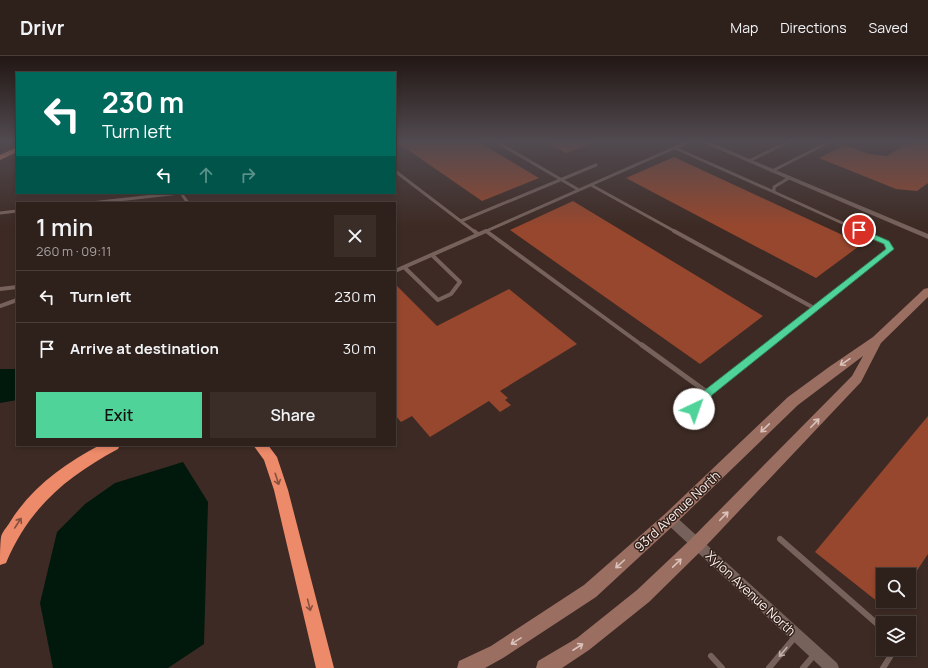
<!DOCTYPE html>
<html lang="en">
<head>
<meta charset="utf-8">
<style>
	:root { --surface:#2e201b; --page:#3a2d28; --text:#f1f3f6; --muted:#a7a3a3; --line:#493e3a; --accent:#4fd399 }
	body { margin:0; font-family:Manrope,sans-serif; background:var(--page); color:var(--text); height:100vh; display:flex; flex-direction:column; font-size:15px; white-space:nowrap }
	* { box-sizing:border-box; margin:0 }
	p { font-size:13px; color:var(--muted) }
	.icon { flex:none; width:22px; height:22px; fill:none; stroke:currentColor; stroke-width:2; stroke-linecap:round; stroke-linejoin:round }
	.map { position:relative; flex:1; overflow:hidden }
	.drawer { position:absolute; left:16px; top:146px; width:380px; height:244px; display:flex; flex-direction:column; background:var(--surface); border-radius:0px; box-shadow:0 2px 6px #0003,0 0 0 1px var(--line) }
	.drawer>* { flex:none }
	.top-card { position:absolute; left:16px; top:16px; width:380px; height:122px; border-radius:0px; box-shadow:0 2px 6px #0003,0 0 0 1px var(--line); background:#00695c; color:#fff; overflow:hidden }
	.controls { position:absolute; left:876px; top:512px; display:grid; gap:8px }
	.controls a { display:grid; place-items:center; width:40px; height:40px; border-radius:0px; background:var(--surface); box-shadow:0 2px 6px #0003,0 0 0 1px var(--line); font-size:20px }
	.pin { position:absolute; display:grid; place-items:center; width:34px; height:34px; color:#fff; margin:-17px; border:2px solid #fff; border-radius:50%; box-shadow:0 1px 4px #0007 }
	.me { position:absolute; width:44px; margin:-22px; rotate:42deg; stroke-linejoin:round; filter:drop-shadow(0 0 3px #0008) }
	.turn { display:flex; align-items:center; gap:14px; height:84px; padding:0 20px; font-size:18px }
	.turn .icon { width:52px; height:52px; stroke-width:2.5 }
	.turn b { display:block; font-size:28px; line-height:34px }
	.lanes { display:flex; align-items:center; height:38px; padding:0 20px; background:#0003; justify-content:center; gap:20px; direction:ltr }
	.lanes .off { opacity:.35 }
	.round { display:grid; place-items:center; flex:none; width:42px; height:42px; border-radius:0px; background:var(--page) }
	.headline { display:flex; align-items:center; justify-content:space-between; height:68px; padding:0 20px }
	h1 { font-size:24px; font-weight:600; line-height:30px }
	.button { display:flex; gap:8px; margin-top:auto; padding:8px 20px }
	.button a { flex:1; height:46px; border-radius:0px; background:var(--accent); color:#111; font-size:16px; font-weight:600; line-height:46px; text-align:center }
	.button a+a { background:var(--page); color:var(--text) }
	ul { padding:0; list-style:none }
	li { display:flex; align-items:center; gap:12px; height:52px; padding:0 20px; border-top:1px solid var(--line) }
	li div { flex:1 }
	li b { display:block; font-size:15px }
	li em { font-style:normal }
	header { display:flex; align-items:center; gap:24px; box-sizing:border-box; height:56px; padding:0 20px; background:var(--surface); border-bottom:1px solid var(--line) }
	header strong { font-size:19px }
	nav { display:flex; gap:22px; margin-inline-start:auto; font-size:14px }
	.map>svg:first-child { display:block }
	.water { fill:#00190c }
	.building { fill:#97472d }
	.lines { fill:none; stroke-linecap:round; stroke-linejoin:round }
	.lane-far3 { stroke:#77625b; stroke-width:3 }
	.lane-far2 { stroke:#77625b; stroke-width:4 }
	.lane-far1 { stroke:#77625b; stroke-width:5 }
	.lane { stroke:#77625b; stroke-width:6 }
	.street { fill:#77625b; fill-rule:evenodd }
	.secondary { fill:#9a6e60; fill-rule:evenodd }
	.highway { fill:#ed8a6a; fill-rule:evenodd }
	.oneway { stroke:#dac2bb }
	.oneway2 { stroke:#86503f }
	.oneway3 { stroke:#c1b0ab }
	.route { fill:#4fd399; stroke:#338963 }
	.labels { text-anchor:middle; dominant-baseline:central; stroke-width:3; stroke-linejoin:round; paint-order:stroke }
	.near-street-label { font-size:13px; fill:#fdf0ec; stroke:#32211b }
</style>
</head>
<body>
<header>
<strong>Drivr</strong>
<nav><a>Map</a><a>Directions</a><a>Saved</a></nav>
</header>
<div class="map">
<svg width="928" height="612" viewBox="0 0 928 612">
	<rect width="100%" height="100%" fill="#3d2a24"/>
	<path class="water" d="M0,313H17V344L0,347Z
		M183,406L208,446L204,588L168,612H53L40,547L57,476L85,448L115,427Z"/>
	<path class="building" d="M395,85H477L539,122L482,145Z
		M543,85H596V86L566,97Z
		M911,85H928V127L917,135L896,133L819,102L845,89L869,98L887,100Z
		M674,101L862,188L816,222L626,122Z
		M573,145L763,260L700,308L510,174Z
		M395,228L437,270L509,233L577,288L500,335L508,342L505,344L511,349L500,356L489,345L430,381L412,360L401,366L395,359Z
		M928,360V498L914,519H883V550L815,496Z"/>
	<g class="lines">
		<path class="lane-far3" d="M495,85L579,134
			M675,92L774,136
			M749,105L790,85
			M395,115L475,176
			M772,115L831,85
			M789,122L774,131V136L862,176
			M591,129L676,176
			M181,137L188,147
			M91,147L180,137
			M0,157L17,155
			M461,165L596,109
			M484,176L690,85"/>
		<path class="lane-far2" d="M474,175L478,178
			M486,175L643,290
			M674,175L814,252
			M404,211L438,244L451,238L460,226L432,199
			M395,215L486,175
			M0,233L17,231
			M0,250L17,244
			M767,290L890,193L887,187L860,175"/>
		<path class="lane-far1" d="M642,289L708,337
			M685,360L704,346L708,337L768,289"/>
		<path class="lane" d="M780,483L883,573
			M711,600L722,612
			M769,612L795,581
			M803,612L815,598
			M883,612L895,593"/>
		<path class="street" d="M699,85H707L928,178V183Z
			M670,458L674,459L837,607L839,612H822L666,467L664,463L666,459Z"/>
		<path class="secondary" d="M928,232V241L881,287L861,326L703,493L649,546L589,594L562,612H536L538,605L577,582L637,534L691,483L852,320L863,300L798,349L675,468L596,541L503,602L485,612H457L459,605L491,590L584,529L665,458L788,341L829,311L873,281L924,233Z"/>
		<path class="highway" d="M17,91V96L0,104V99Z
			M100,389H120L118,393C66,421 29,452 6,507L0,509C0,501 0,489 1,481C2,476 7,471 10,466C31,432 65,407 100,389Z
			M253,389H268L277,401L288,434L334,612H316L274,434L264,404Z"/>
	</g>
	<defs><path id="oneway-shaft" d="M-6 0H5M1.5-3L5.5 0L1.5 3" fill="none" stroke-width="1.6" stroke-linecap="round" stroke-linejoin="round"/></defs>
	<g class="oneway">
		<use href="#oneway-shaft" transform="translate(845 306) rotate(146)"/>
		<use href="#oneway-shaft" transform="translate(815 367) rotate(-46)"/>
		<use href="#oneway-shaft" transform="translate(765 372) rotate(136)"/>
		<use href="#oneway-shaft" transform="translate(724 460) rotate(-46)"/>
		<use href="#oneway-shaft" transform="translate(677 507) rotate(-44)"/>
		<use href="#oneway-shaft" transform="translate(620 508) rotate(138)"/>
		<use href="#oneway-shaft" transform="translate(516 585) rotate(148)"/>
		<use href="#oneway-shaft" transform="translate(578 591) rotate(-33)"/>
	</g>
	<g class="oneway2">
		<use href="#oneway-shaft" transform="translate(277 423) rotate(72)"/>
		<use href="#oneway-shaft" transform="translate(18 467) rotate(-57)"/>
		<use href="#oneway-shaft" transform="translate(309 549) rotate(76)"/>
	</g>
	<use class="oneway3" href="#oneway-shaft" transform="translate(783 596) rotate(130)"/>
	<linearGradient id="sky" x2="0" y2="1"><stop stop-color="#221714"/><stop offset="0.5" stop-color="#514a50"/><stop offset="1" stop-color="#514a50" stop-opacity="0"/></linearGradient>
	<rect width="928" height="171" fill="url(#sky)"/>
	<path class="route" d="M859,172L889,185L894,193L712,339C708,347 701,359 691,356L689,353L700,344L705,334L886,193L884,188L856,176L855,174Z"/>
	<g class="labels">
		<g class="near-street-label">
			<text transform="translate(677 455) rotate(-43)">93rd Avenue North</text>
			<text transform="translate(751 537) rotate(43)">Xylon Avenue North</text>
		</g>
	</g>
</svg>
<div class="controls">
<a><svg class="icon" aria-label="search" viewBox="0 0 24 24"><circle cx="10" cy="10" r="6"/><path d="M15 15l6 6"/></svg></a>
<a><svg class="icon" aria-label="layers" viewBox="0 0 24 24"><path d="M12 4l9 5-9 5-9-5zM3 14l9 5 9-5"/></svg></a>
</div>
<div class="pin" style="left:859px;top:174px;background:#d93025"><svg class="icon" aria-label="arrive" viewBox="0 0 24 24"><path d="M6 21V4h12l-3 4 3 4H6"/></svg></div>
<svg class="me" style="left:694px;top:353px" viewBox="-20 -20 40 40"><circle r="19" fill="#fff"/><path d="M0-13L10 11 0 6-10 11z" fill="#4fd399"/></svg>
<div class="top-card">
<div class="turn"><svg class="icon" aria-label="left" viewBox="0 0 24 24"><path d="M17 20v-9H6M10 6l-5 5 5 5"/></svg><div><b>230 m</b>Turn left</div></div>
<div class="lanes"><svg class="icon" aria-label="left" viewBox="0 0 24 24"><path d="M17 20v-9H6M10 6l-5 5 5 5"/></svg><svg class="icon off" aria-label="ahead" viewBox="0 0 24 24"><path d="M12 20V5M6 11l6-6 6 6"/></svg><svg class="icon off" aria-label="right" viewBox="0 0 24 24"><path d="M7 20v-9h11M14 6l5 5-5 5"/></svg></div>
</div>
<section class="drawer">
<div class="headline"><div><h1>1 min</h1><p>260 m · 09:11</p></div><a class="round"><svg class="icon" aria-label="close" viewBox="0 0 24 24"><path d="M6 6l12 12M18 6L6 18"/></svg></a></div>
<ul>
<li><svg class="icon" aria-label="left" viewBox="0 0 24 24"><path d="M17 20v-9H6M10 6l-5 5 5 5"/></svg><div><b>Turn left</b></div><em>230 m</em></li>
<li><svg class="icon" aria-label="arrive" viewBox="0 0 24 24"><path d="M6 21V4h12l-3 4 3 4H6"/></svg><div><b>Arrive at destination</b></div><em>30 m</em></li>
</ul>
<div class="button"><a>Exit</a><a>Share</a></div>
</section>
</div>
</body>
</html>
